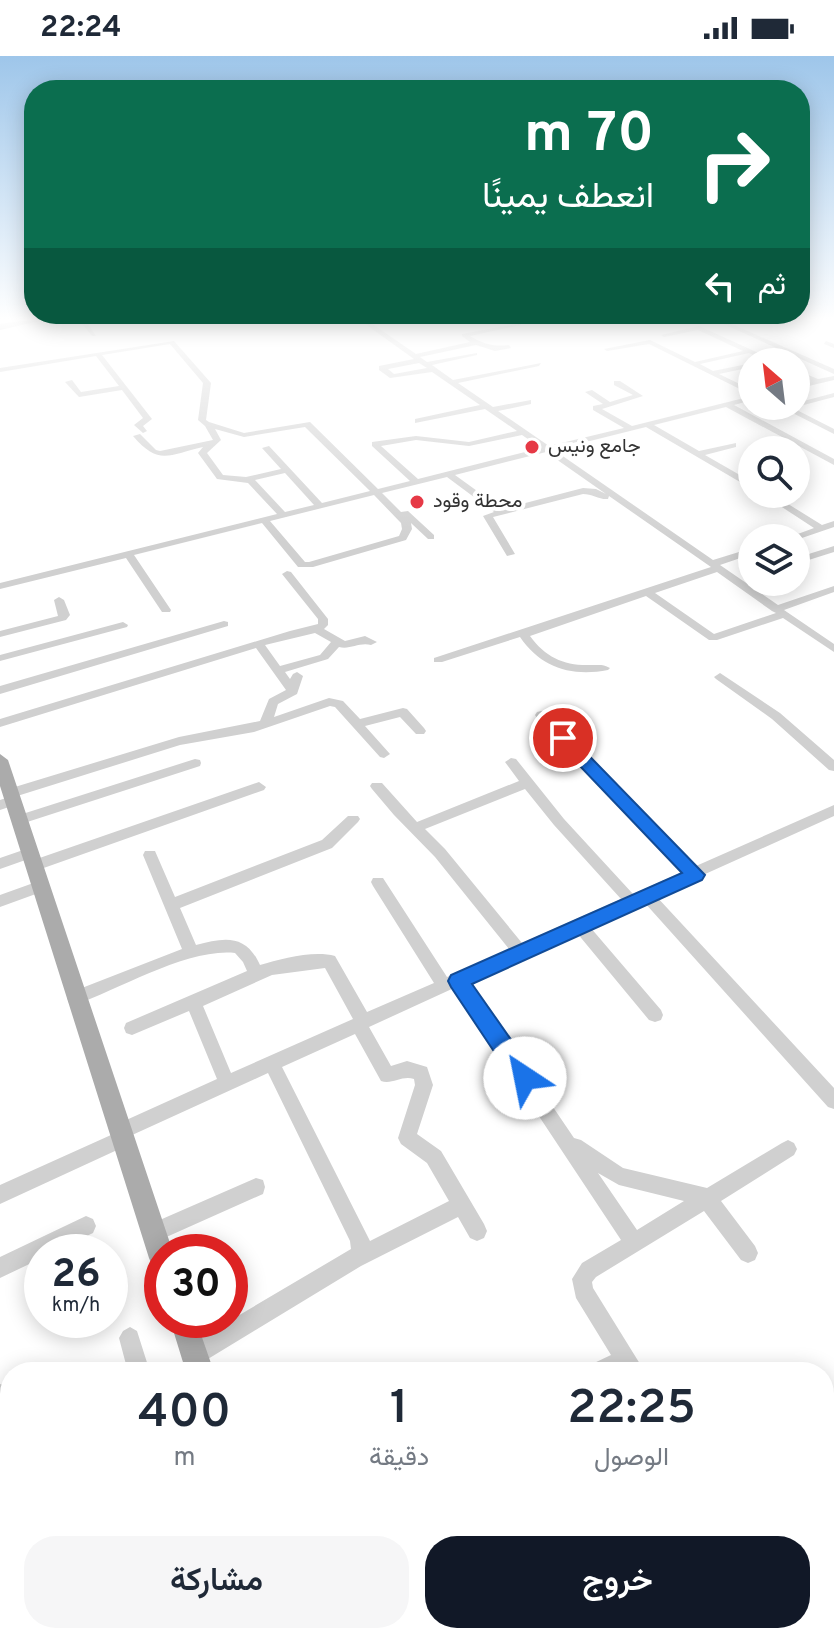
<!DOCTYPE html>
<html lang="ar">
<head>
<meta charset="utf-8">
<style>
	:root { --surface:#fff; --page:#f6f6f7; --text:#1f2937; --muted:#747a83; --accent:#111827 }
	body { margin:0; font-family:Overpass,Vazirmatn,sans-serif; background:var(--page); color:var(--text); direction:rtl; height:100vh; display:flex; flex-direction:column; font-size:30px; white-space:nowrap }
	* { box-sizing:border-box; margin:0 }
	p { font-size:26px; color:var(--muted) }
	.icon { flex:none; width:44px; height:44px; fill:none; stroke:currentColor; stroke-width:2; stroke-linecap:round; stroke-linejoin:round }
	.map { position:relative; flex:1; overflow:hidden; direction:ltr }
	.side { position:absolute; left:0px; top:1306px; width:834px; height:282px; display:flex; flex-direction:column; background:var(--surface); border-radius:32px 32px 0 0; box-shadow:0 4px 20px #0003; direction:rtl }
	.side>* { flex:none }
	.top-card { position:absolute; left:24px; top:24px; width:786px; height:244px; border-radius:32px; box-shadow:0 4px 20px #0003; direction:rtl; background:#0b6e4f; color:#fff; overflow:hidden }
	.needle { width:52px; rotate:332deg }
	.fabs { position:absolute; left:738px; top:292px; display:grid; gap:16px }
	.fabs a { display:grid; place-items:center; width:72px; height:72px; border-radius:50%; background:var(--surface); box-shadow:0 4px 20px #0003; font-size:40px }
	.speed { position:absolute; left:24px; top:1178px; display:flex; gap:16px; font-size:40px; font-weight:700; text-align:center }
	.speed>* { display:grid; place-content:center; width:104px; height:104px; border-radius:50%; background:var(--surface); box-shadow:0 4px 20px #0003; line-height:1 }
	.speed small { font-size:20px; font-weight:400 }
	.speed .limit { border:12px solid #d22; background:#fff; color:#111 }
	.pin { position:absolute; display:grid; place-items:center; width:68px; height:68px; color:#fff; margin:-34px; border:4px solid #fff; border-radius:50%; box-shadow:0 2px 8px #0007 }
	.me { position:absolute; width:88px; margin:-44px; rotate:326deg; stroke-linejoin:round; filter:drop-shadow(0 0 6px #0008) }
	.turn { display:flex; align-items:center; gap:28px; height:168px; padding:0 24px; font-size:36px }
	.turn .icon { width:104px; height:104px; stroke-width:2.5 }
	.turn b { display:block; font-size:56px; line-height:68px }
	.then { display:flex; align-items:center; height:76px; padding:0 24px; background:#0003; gap:16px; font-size:30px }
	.eta { display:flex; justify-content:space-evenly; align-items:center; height:136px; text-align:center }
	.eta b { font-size:48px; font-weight:600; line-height:56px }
	.action { display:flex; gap:16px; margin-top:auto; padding:16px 24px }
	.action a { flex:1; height:92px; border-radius:32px; background:var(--accent); color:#fff; font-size:32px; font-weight:600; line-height:92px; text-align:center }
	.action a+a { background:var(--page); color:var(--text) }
	.status { display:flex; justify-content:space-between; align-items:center; height:56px; padding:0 40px; background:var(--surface); direction:ltr }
	.status svg { height:22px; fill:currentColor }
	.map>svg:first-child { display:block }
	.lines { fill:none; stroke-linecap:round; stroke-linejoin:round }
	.minor { fill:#d0d0d0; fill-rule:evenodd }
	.major { fill:#ababab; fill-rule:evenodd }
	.route { fill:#1a73e8; stroke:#114b97; stroke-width:2 }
	.poi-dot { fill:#e63946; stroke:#fff; stroke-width:3 }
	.labels { text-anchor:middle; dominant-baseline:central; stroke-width:8; stroke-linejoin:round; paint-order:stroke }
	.far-poi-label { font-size:20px; fill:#333; stroke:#fff; text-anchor:start }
</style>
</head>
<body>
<div class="status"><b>22:24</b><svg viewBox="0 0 49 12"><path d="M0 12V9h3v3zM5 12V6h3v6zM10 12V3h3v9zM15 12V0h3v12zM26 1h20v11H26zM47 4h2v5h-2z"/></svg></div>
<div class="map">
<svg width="834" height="1587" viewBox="0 0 834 1587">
	<rect width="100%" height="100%" fill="#fff"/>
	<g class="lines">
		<path class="minor" d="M80,265H86L96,280H92Z
			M361,265H368L416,298L470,286L462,280V278L521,267V269L470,280C483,288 494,291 509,289L511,292L495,295L476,289L420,301L427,306L477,297V299L432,309L453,324L541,307L539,310L458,327L493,351L531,344V348L498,355L549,390L624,372L593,354V350L603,348L585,336L592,334L610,346L633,339L614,329V325H620L643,340L602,353L632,370L752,340V344L734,349L834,403V409L726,351L654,369L699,395L736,387V391L705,399L752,426V433L646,371L554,394L713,504L752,492V498L720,509L778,549L834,530V536L784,554L834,588V596L783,562L717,584H709L646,540L530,580C546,602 565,610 591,609C600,609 603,608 610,612L608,614C572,621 541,612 520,581L442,606H434V602L711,511L609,440L608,443C600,444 592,438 583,438L493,461L515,498L507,500L483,460L494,456L447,421L382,437L401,456L408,455L434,479V483H428L411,467L412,473L406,484L313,511H298L262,467L134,499L171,554L170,556H162L126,502L0,533V527L277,458L248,427L217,423L198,397L203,391C168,399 159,410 133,380L140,378L156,394L160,395L213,384L205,370L198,364L203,327L170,288L102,299L152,363L143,370L147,375L143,377L134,369L143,362L122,334L79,341L65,326L72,324L81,336L119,330L96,300L0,316V312L174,285L211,327L206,364L209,366L244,377L310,366L378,433L410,425L372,390V386L416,380L469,386L517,375L485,353L415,367V363L480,349L432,316L390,322L379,314V310L414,303ZM419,307L427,312L394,318L388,313ZM305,371L370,435L322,447L269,390L262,392L281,413L246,421L223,419L207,397L221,384L215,373L244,381ZM522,379L541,392L418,423L381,390L416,384L469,390ZM546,396L606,438L596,433L583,432L502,453L455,419ZM285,417L314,449L285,456L255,424ZM374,439L401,467L402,473L399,480L309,506H305L270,465ZM717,516L772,555L776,557L714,578L655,537Z
			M717,265H725L834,313V318Z
			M699,270L776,305L777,306H768L749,297L700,308L713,315L752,307V311L719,318L752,334V339L649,288L607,295L604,293L650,284L695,306L743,295L698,274L664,281L661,279Z
			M826,285L834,288V292L824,288Z
			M796,314L818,323L834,320V324L796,333V329L811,325L796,319Z
			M834,337V341L796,351L793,350H796V347Z
			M779,350H789L834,373V378Z
			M762,438H772L822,469L834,465V471L796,484V482H787L814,472Z
			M834,490V496L796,508V502Z
			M287,515L291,516L328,563V569L324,573L345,585L365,580L377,586L371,589C359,586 350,594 339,591L328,603L285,616L290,623L293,618L297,616L303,620L297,638L278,648L274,661L329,642L343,645L360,663L403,652L407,653L424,672L426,675L424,678H416L400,661L365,670L390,698L384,702L380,701L335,651L330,650L254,676L180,689L14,741L20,745L18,748L0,754V744L9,741L3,737L5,734L179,681L260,665L269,643L286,634L256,592L0,671V663L290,575L318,568V563L282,518ZM315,577L331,586L320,599L280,610L265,589Z
			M59,541L64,544L70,559L66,564L0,581V575L58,560L54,544Z
			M224,565L228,566V570L0,638V630Z
			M123,566L128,569L127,571L0,605V599Z
			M720,617L780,657L834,704V715L829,714L772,663L716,623L714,621Z
			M541,655L545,656L696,810L834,749V760L703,819L701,823L693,824L656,840L834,1032V1053L828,1051L644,846L590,871L661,954L663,959L661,964L655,966L649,964L577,877L468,926L574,1082L581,1084L623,1112L707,1132L782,1087L788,1084L794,1087L797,1093L794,1099L721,1145L755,1190L758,1197L755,1204L748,1207L741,1204L704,1155L596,1221L592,1226L593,1232L645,1316H589L592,1308L611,1299L576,1242L572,1223L582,1207L621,1184L454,932L369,971L391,1010L407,1005L427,1011L433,1029L417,1078L441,1095L484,1168L487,1175L484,1182L477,1185L470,1182L458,1161L361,1210L203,1306L195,1309L187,1306L184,1298L187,1290L351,1193L350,1185L268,1017L130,1080L128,1089L0,1148V1129L111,1079L113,1070L217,1023L189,955L132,979L126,977L124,972L126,967L247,915L243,906L235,897C188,892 120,933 75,949L69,947L67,942L69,937L182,893L143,799L145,795H155L175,841L322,784L348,760H358L360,763L358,766L332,792L180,852L196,889C225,881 246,878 260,909C281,903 313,894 335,900L367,956L434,927L373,830L371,826L373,822H383L447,921L509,893L435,801L394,759L372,733L370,730L372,727H382L417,766L519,725L505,706L511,702L516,703L564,763L633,838L684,815L537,662L535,659L537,656ZM525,733L554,769L621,843L522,887L445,793L425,773ZM325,912L353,963L231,1017L203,950L272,919ZM355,978L381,1025C392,1029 402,1019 414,1023L415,1029L398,1082L401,1088L427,1107L449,1145L370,1185L282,1011ZM598,1117L619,1129L684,1145L637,1174Z
			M195,703L200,704L201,707L200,710L18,769L11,764L13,761Z
			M259,726L266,731L264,734L38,814H28L26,810L28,806Z
			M29,792L34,793L36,797L34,801L0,813V802Z
			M39,825L44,827L46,831L44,835L0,851V839Z
			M256,1122L263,1124L265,1131L263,1138L153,1187L146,1184L143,1177L146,1170Z
			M86,1160L93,1163L96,1170L93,1177L54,1196H42V1202L0,1222V1201Z
			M130,1271L137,1275L150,1316H128L119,1282L123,1275Z
			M0,1328L9,1331L10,1334V1404L2,1401L0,1396Z
			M824,1401L834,1407V1439L824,1432Z
			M10,1447V1472L0,1477V1452Z
			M189,1578H225L221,1587H185Z
			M779,1578H807L811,1587H783Z"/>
		<path class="major" d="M20,265H39L0,274V268Z
			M0,698L8,704L173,1196H162V1215L153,1211L149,1202L0,730Z
			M170,1264H196L214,1316H186Z
			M271,1578H303L306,1587H274Z"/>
	</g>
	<linearGradient id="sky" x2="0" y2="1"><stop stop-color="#9ec6ea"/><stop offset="0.54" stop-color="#fff"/><stop offset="1" stop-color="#fff" stop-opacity="0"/></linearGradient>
	<rect width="834" height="487" fill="url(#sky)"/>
	<path class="route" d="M563,677L568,678L705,819L702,824L472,928L533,1015L536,1022L533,1030L525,1033L517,1030L451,931L448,925L451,919L682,817L557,686V678Z"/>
	<g class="poi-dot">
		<circle cx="532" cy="391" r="8"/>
		<circle cx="417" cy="446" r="8"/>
	</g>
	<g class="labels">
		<g class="far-poi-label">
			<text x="548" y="391">جامع ونيس</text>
			<text x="433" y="446">محطة وقود</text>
		</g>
	</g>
</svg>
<div class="fabs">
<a><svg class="needle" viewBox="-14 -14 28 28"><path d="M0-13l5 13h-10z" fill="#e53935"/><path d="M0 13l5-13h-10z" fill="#747a83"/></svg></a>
<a><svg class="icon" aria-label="search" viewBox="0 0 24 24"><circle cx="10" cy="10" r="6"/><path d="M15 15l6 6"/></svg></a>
<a><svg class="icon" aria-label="layers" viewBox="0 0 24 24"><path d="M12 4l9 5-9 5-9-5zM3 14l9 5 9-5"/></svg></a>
</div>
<div class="speed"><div>26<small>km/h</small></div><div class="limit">30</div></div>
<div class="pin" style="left:563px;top:682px;background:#d93025"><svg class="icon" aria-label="arrive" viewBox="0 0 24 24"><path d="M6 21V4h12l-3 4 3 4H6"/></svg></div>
<svg class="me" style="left:525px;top:1022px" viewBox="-20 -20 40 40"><circle r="19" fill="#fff"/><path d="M0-13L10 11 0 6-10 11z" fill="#1a73e8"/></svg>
<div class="top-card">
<div class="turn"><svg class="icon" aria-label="right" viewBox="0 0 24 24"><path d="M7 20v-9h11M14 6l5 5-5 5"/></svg><div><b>70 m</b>انعطف يمينًا</div></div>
<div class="then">ثم<svg class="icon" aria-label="left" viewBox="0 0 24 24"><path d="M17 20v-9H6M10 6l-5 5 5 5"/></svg></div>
</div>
<section class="side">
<div class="eta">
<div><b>22:25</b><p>الوصول</p></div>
<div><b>1</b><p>دقيقة</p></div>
<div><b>400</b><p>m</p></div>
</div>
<div class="action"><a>خروج</a><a>مشاركة</a></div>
</section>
</div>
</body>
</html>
